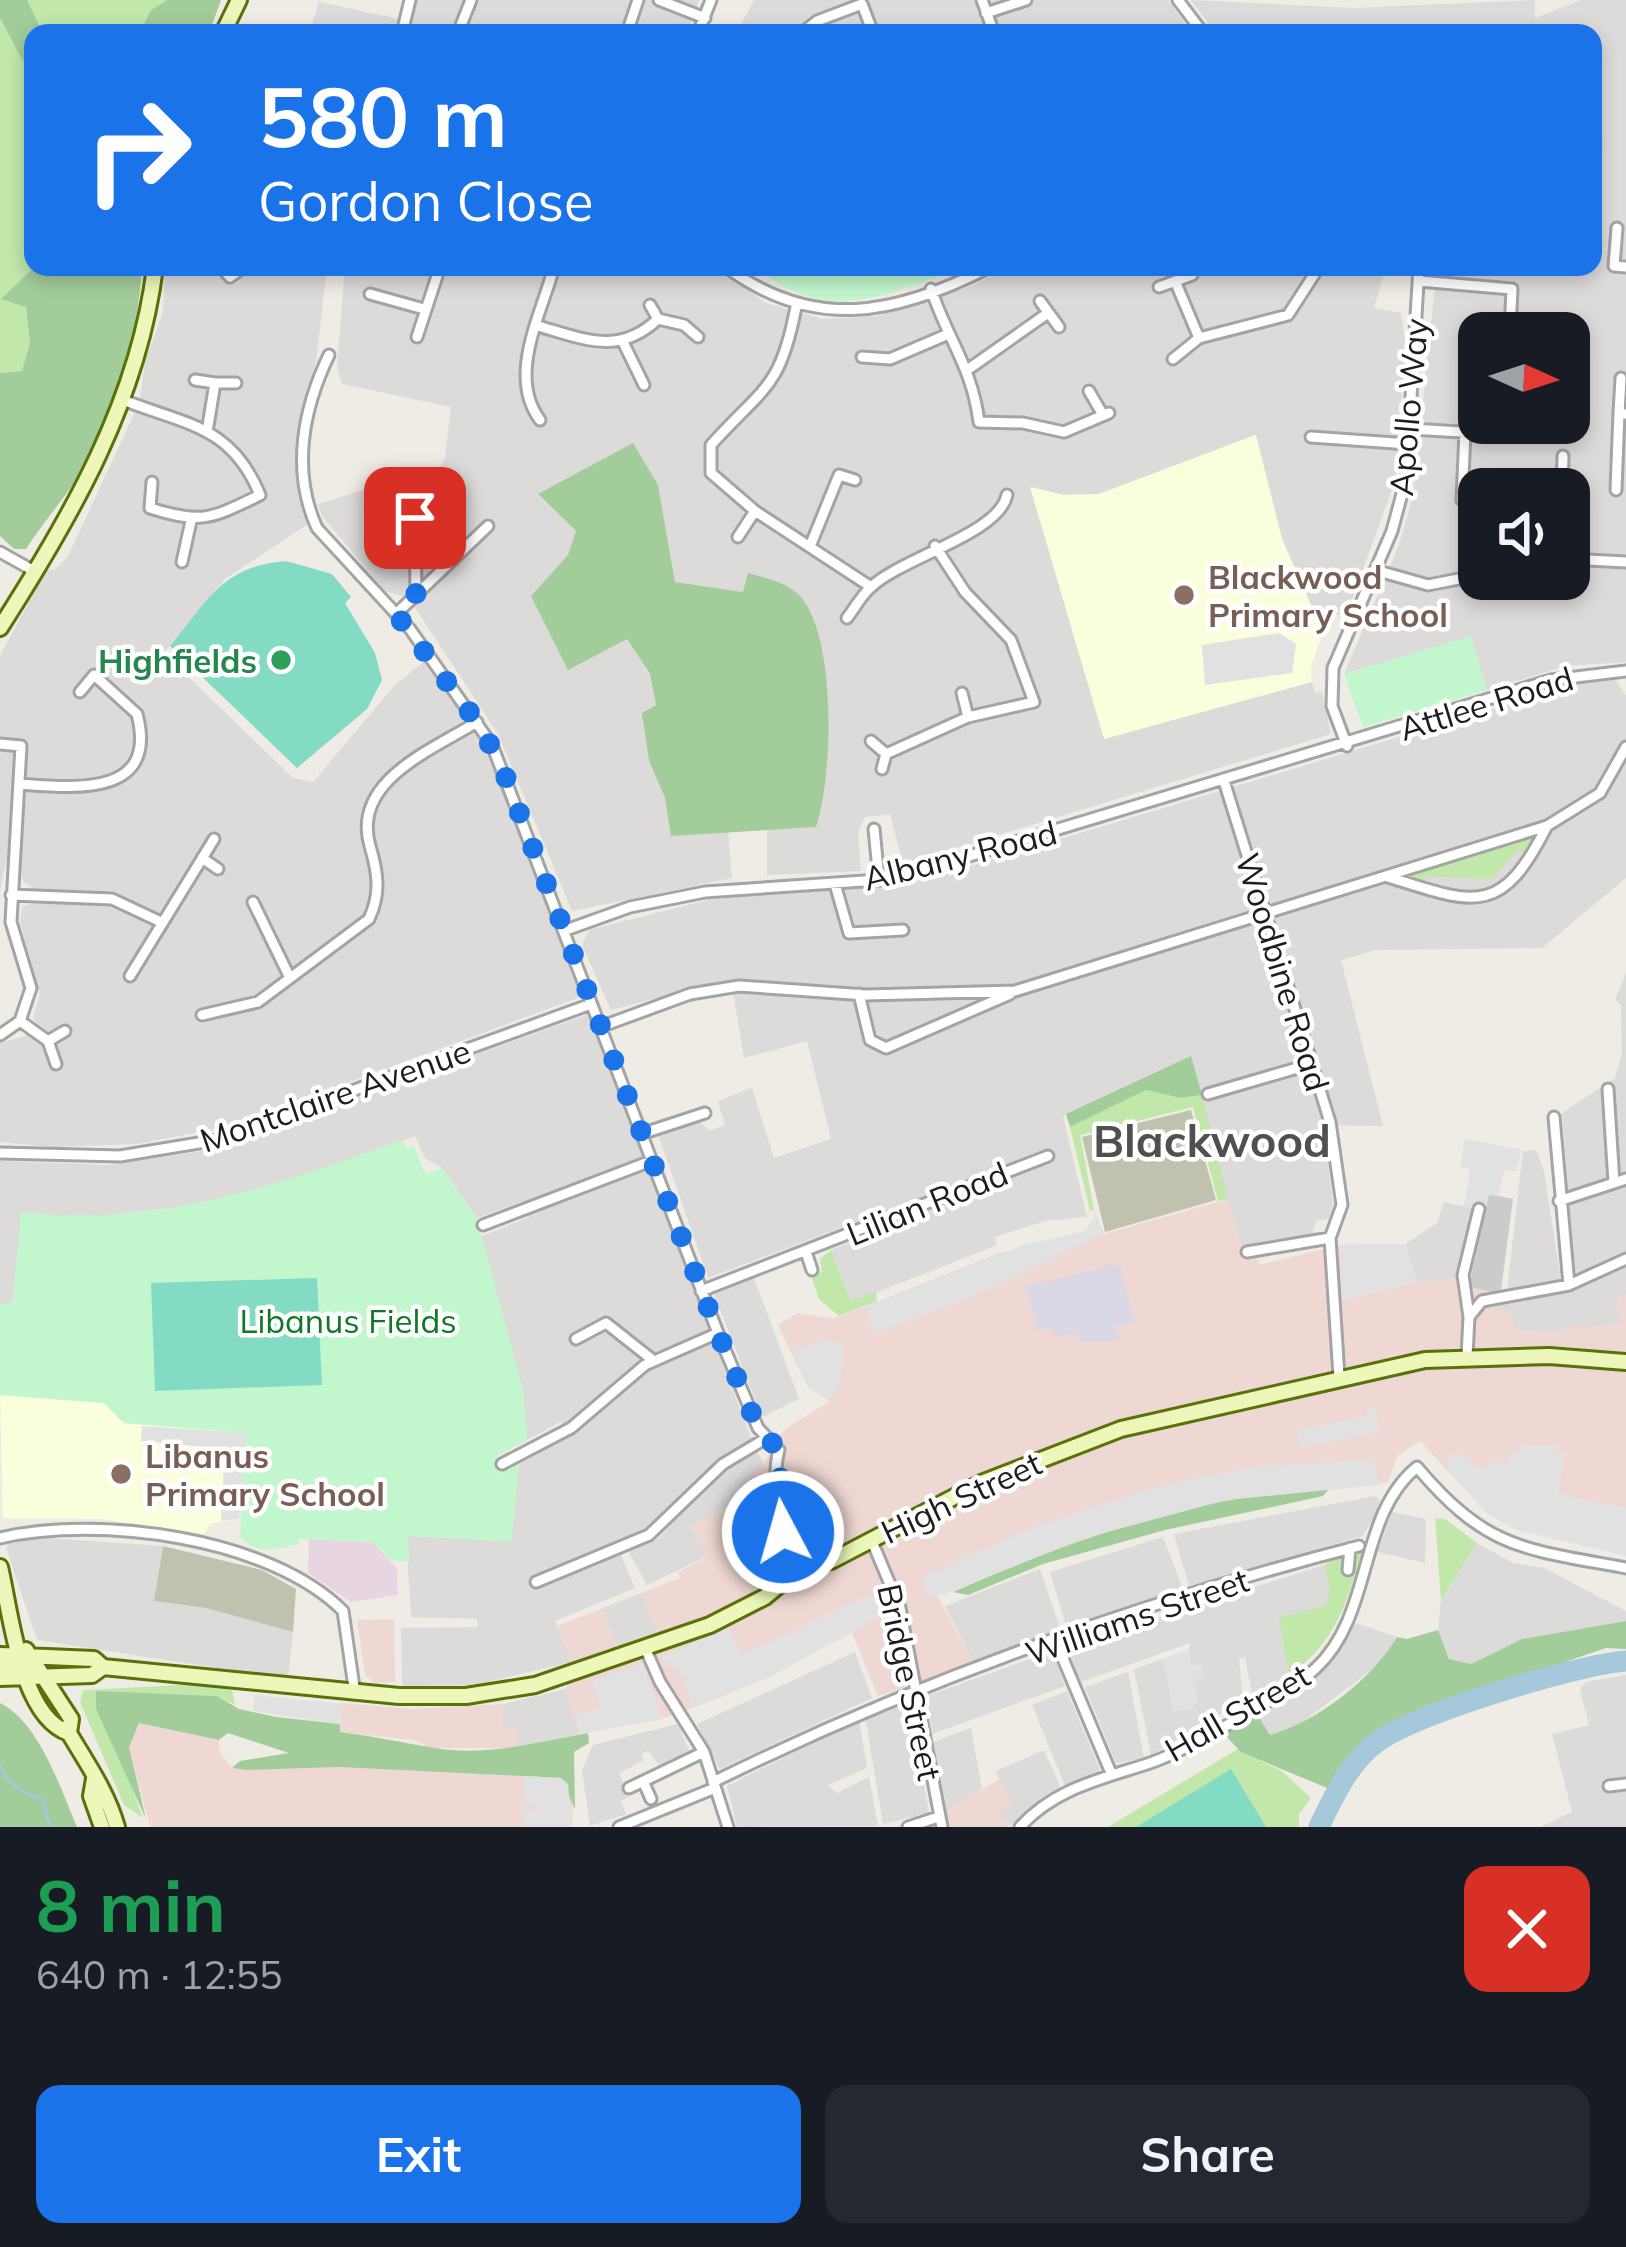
<!DOCTYPE html>
<html lang="en">
<head>
<meta charset="utf-8">
<style>
	:root { --surface:#171b24; --page:#242831; --text:#f1f3f6; --muted:#9ea1a6; --accent:#1a73e8 }
	body { margin:0; font-family:Mulish,sans-serif; background:var(--page); color:var(--text); height:100vh; display:flex; flex-direction:column; font-size:45px; white-space:nowrap }
	* { box-sizing:border-box; margin:0 }
	p { font-size:39px; color:var(--muted) }
	.icon { flex:none; width:66px; height:66px; fill:none; stroke:currentColor; stroke-width:2; stroke-linecap:round; stroke-linejoin:round }
	.map { position:relative; height:1827px; overflow:hidden }
	.panel { display:flex; flex-direction:column; background:var(--surface); flex:1 }
	.panel>* { flex:none }
	.top-card { position:absolute; left:24px; top:24px; width:1578px; height:252px; border-radius:24px; box-shadow:0 6px 18px #0003; background:#1a73e8; color:#fff; overflow:hidden }
	.needle { width:78px; rotate:93deg }
	.fabs { position:absolute; left:1458px; top:312px; display:grid; gap:24px }
	.fabs a { display:grid; place-items:center; width:132px; height:132px; border-radius:24px; background:var(--surface); box-shadow:0 6px 18px #0003; font-size:60px }
	.pin { position:absolute; display:grid; place-items:center; width:102px; height:102px; color:#fff; margin:-51px; border-radius:24px; box-shadow:0 6px 18px #0006 }
	.me { position:absolute; width:132px; margin:-66px; rotate:354deg; stroke-linejoin:round; filter:drop-shadow(0 0 9px #0008) }
	.turn { display:flex; align-items:center; gap:42px; height:252px; padding:0 36px; font-size:54px }
	.turn .icon { width:156px; height:156px; stroke-width:2.5 }
	.turn b { display:block; font-size:84px; line-height:102px }
	.round { display:grid; place-items:center; flex:none; width:126px; height:126px; border-radius:24px; background:var(--page) }
	.head { display:flex; align-items:center; justify-content:space-between; height:204px; padding:0 36px }
	h1 { font-size:72px; font-weight:700; line-height:90px; color:#1e9e55 }
	.button { display:flex; gap:24px; margin-top:auto; padding:24px 36px }
	.button a { flex:1; height:138px; border-radius:24px; background:var(--accent); color:#fff; font-size:48px; font-weight:700; line-height:138px; text-align:center }
	.button a+a { background:var(--page); color:var(--text) }
	.map>svg:first-child { display:block }
	.residential { fill:#dcdbda; fill-rule:evenodd }
	.commercial { fill:#efd8d3 }
	.industrial { fill:#e7d6e2 }
	.education { fill:#fafedd }
	.religious { fill:#cbcbcb }
	.construction { fill:#c0c2af }
	.grass { fill:#c1e7ab }
	.forest { fill:#a2cc9a }
	.park { fill:#c2f7cd }
	.pitch { fill:#84dbc4 }
	.parking { fill:#e1e1e1 }
	.plaza { fill:#d9d8e4 }
	.lines { fill:none; stroke-linecap:round; stroke-linejoin:round }
	.stream { stroke:#a5c8db; stroke-width:3 }
	.river { stroke:#a5c8db; stroke-width:21 }
	.street-casing { stroke:#a4a4a4; stroke-width:15 }
	.secondary-casing { stroke:#587108; stroke-width:20 }
	.street { stroke:#fff; stroke-width:9 }
	.secondary { stroke:#ecf7b9; stroke-width:14 }
	.route { stroke:#1a73e8; stroke-width:21; stroke-dasharray:0 37.8 }
	.education-dot { fill:#8d6e63; stroke:#fff; stroke-width:4.5 }
	.leisure-dot { fill:#2e9e5b; stroke:#fff; stroke-width:4.5 }
	.labels { text-anchor:middle; dominant-baseline:central; stroke-width:9; stroke-linejoin:round; paint-order:stroke }
	.street-label { font-size:33px; fill:#1d1d1d; stroke:#fff }
	.education-label { font-size:33px; font-weight:bold; fill:#785e54; stroke:#fff; text-anchor:start }
	.leisure-label { font-size:33px; font-weight:bold; fill:#27864d; stroke:#fff; text-anchor:end }
	.park-label { font-size:33px; fill:#0f7825; stroke:#fff }
	.district-label { font-size:45px; font-weight:bold; fill:#505050; stroke:#fff }
</style>
</head>
<body>
<div class="map">
<svg width="1626" height="1827" viewBox="0 0 1626 1827">
	<rect width="100%" height="100%" fill="#eeece4"/>
	<path class="residential" d="M416,0H699L687,33H309L319,2L409,21Z
		M754,0H1168L1192,33H736Z
		M1191,0L1354,8L1535,0V18L1581,0H1626V662L1566,666L1487,690L1471,637L1344,674L1399,545L1413,496L1437,267H1593V33H1216ZM1479,333H1569V423H1479ZM1479,489H1569V579H1479Z
		M165,267H327L316,361L297,447L312,521L225,579L164,653L293,778L313,782L395,685L426,660L485,748L583,996L230,1126L137,1144L54,1147L0,1142V1043L28,1035L38,1024L33,1018L40,995L20,923L22,907L33,903L34,889L23,881L21,866L5,865L0,892V656L46,570H55L68,556L140,401L145,362L163,312Z
		M345,267H715L766,303L823,319L877,316L972,286L1008,267H1386L1374,308L1401,313L1405,343L1396,479L1346,616L1314,612L1282,539L1255,435L1099,494L1063,495L1032,487L1213,707L1312,682L1315,693L1322,692L1331,734L903,864L890,814L865,817L858,831L861,871L767,875V827H815L743,592L675,582L658,485L617,456L538,495L576,531L569,555L548,583L627,639L650,675L656,705L643,714L649,762L665,798L671,835L728,830L732,878L572,911L498,734L416,609L405,597L385,591L322,516L318,504L379,485L414,506L445,458L451,407L342,384L337,367Z
		M1616,680L1626,696V878L1542,948L1375,950L1341,960L1383,1126L1323,1125L1333,1205L1329,1219L1316,1221L1312,1235L1240,1246L1191,1057L1063,1116L1087,1217L1045,1221L995,1237L997,1245L852,1302L831,1250L861,1238L856,1222L708,1278L658,1134L697,1119L709,1131L725,1125L718,1101L752,1088L774,1158L831,1139L807,1041L744,1058L731,979L611,1010L582,945L589,930L708,900L931,878L1575,684Z
		M1626,973V1253L1575,1277L1562,1113L1615,1078L1622,1054L1621,1005L1615,999Z
		M589,1014L752,1440L719,1462L658,1523L529,1578L534,1589L620,1553L635,1588L555,1621L572,1662L474,1685L402,1686L401,1628L478,1627L477,1619L411,1617L406,1536L511,1541L519,1463L557,1444L562,1421L527,1440L523,1391L480,1237L529,1217L524,1201L477,1218L442,1168L425,1158L415,1136L283,1184L180,1207L77,1219L22,1212L13,1301L0,1305V1161L108,1165L210,1150Z
		M1536,1150L1544,1171L1561,1282L1507,1290L1523,1151Z
		M1444,1202L1472,1208L1457,1279L1417,1282L1405,1244L1437,1223Z
		M1626,1265V1295L1617,1297L1620,1324L1567,1328V1333L1514,1331L1494,1307L1495,1301L1505,1299L1566,1291Z
		M754,1278L799,1399L762,1417L714,1294Z
		M755,1448L765,1466L753,1473L762,1490L692,1526L706,1557L647,1585L628,1551L659,1538L714,1477Z
		M1375,1496L1380,1499L1375,1518L1362,1536L1189,1586L1174,1534Z
		M1392,1512L1426,1519L1425,1563L1378,1552Z
		M1163,1537L1183,1589L1067,1629L1050,1572Z
		M46,1538L163,1546L154,1601L206,1608L293,1632L288,1679L37,1640L6,1548L9,1543Z
		M1477,1543L1513,1563L1544,1568L1626,1611V1621L1522,1639L1471,1664L1449,1659L1438,1630L1441,1600Z
		M1324,1565L1330,1589L1326,1605L1286,1642L1289,1675L1283,1682L1253,1699L1245,1657L1239,1659L1243,1701L1151,1755L1134,1669L1189,1650L1190,1643L1081,1682L1067,1647Z
		M1040,1569L1061,1631L973,1662L945,1606Z
		M641,1593L658,1635L618,1649L601,1609Z
		M1356,1623L1397,1637L1381,1663L1293,1729L1270,1735L1255,1711L1326,1667Z
		M1052,1651L1065,1686L932,1734L927,1696Z
		M855,1652L872,1698L720,1769L697,1724Z
		M1128,1672L1144,1758L1116,1763L1085,1687Z
		M1626,1675V1827H1540L1572,1812L1552,1734L1589,1725L1580,1689L1586,1682Z
		M566,1689L579,1734L517,1748V1728H503V1704Z
		M1067,1691L1100,1770L1065,1786L1032,1705Z
		M909,1702L929,1813L883,1824L865,1716Z
		M859,1720L867,1768L828,1785L837,1793L869,1777L878,1826L737,1827L727,1786Z
		M678,1724L689,1751L660,1766L648,1751L641,1754L643,1761L619,1773L629,1797L621,1801L626,1814L590,1826L582,1770L593,1745Z
		M971,1728L982,1789L944,1812L933,1742Z
		M1044,1750L1061,1788L1010,1826L999,1816L1011,1804L996,1771Z"/>
	<path class="commercial" d="M1465,1139L1521,1150L1516,1171L1504,1169L1498,1196L1490,1194L1469,1287L1494,1292V1307L1511,1313L1514,1331L1566,1333L1567,1327L1620,1324L1617,1297L1626,1295V1556L1487,1513L1420,1441L1398,1455L1388,1483L1303,1489L1039,1554L937,1595L973,1662L907,1687L878,1696L852,1633L729,1694L662,1719L579,1734L566,1689L572,1662L557,1626L601,1609L618,1649L658,1635L641,1593L680,1578L678,1572L706,1558L692,1526L761,1490L753,1473L765,1465L772,1445L785,1429L830,1401L808,1387L778,1325L798,1313L834,1319L997,1254L1085,1231L1095,1219L1094,1210L1104,1234L1228,1199L1245,1256L1256,1254L1259,1265L1340,1245L1405,1244L1417,1282L1456,1279L1472,1209L1464,1206L1471,1169L1461,1167Z
		M394,1619L395,1682L375,1683L365,1675L357,1620Z
		M342,1703L411,1709L503,1704V1728L518,1727L517,1748H431L414,1740L340,1732Z
		M139,1723L219,1740V1751L232,1768L247,1770L339,1767L561,1778L573,1804L572,1827H150L129,1746Z
		M1000,1779L1011,1804L1000,1816L1009,1827H950L944,1812Z"/>
	<path class="industrial" d="M309,1539L373,1542L397,1569L398,1595L351,1602L308,1573Z"/>
	<path class="education" d="M1256,435L1282,539L1323,632L1311,667L1312,682L1104,739L1030,487L1063,495L1099,494Z
		M0,1395L104,1403L124,1423L246,1433L239,1519L209,1524L205,1534L101,1519L3,1518Z"/>
	<path class="religious" d="M1489,1194L1513,1199L1501,1290L1494,1292L1469,1287Z"/>
	<path class="construction" d="M1191,1110L1216,1200L1105,1232L1082,1137Z
		M163,1546L262,1570L296,1589L293,1632L206,1608L154,1601Z"/>
	<path class="grass" d="M27,0H167L151,10L139,33H43Z
		M0,18L33,80L34,267L2,298L26,307L30,343L22,371L0,373Z
		M1536,837L1526,854L1518,850L1492,879L1426,876L1424,882L1408,876Z
		M1146,1090L1180,1098L1202,1095L1228,1199L1218,1201L1193,1107L1080,1135L1094,1210L1090,1211L1070,1127Z
		M831,1250L851,1301L876,1292L877,1301L839,1316L819,1299L811,1276L822,1272L820,1259Z
		M1435,1518L1445,1519L1477,1543L1441,1600Z
		M1363,1551C1346,1603 1336,1643 1289,1675L1279,1618L1326,1605L1330,1589L1324,1565L1342,1555L1351,1573L1357,1552Z
		M201,1684L232,1690L235,1705L217,1696L96,1692L143,1818L124,1805L80,1702L83,1690Z
		M1238,1749L1283,1772L1311,1798L1299,1814V1827H1108Z"/>
	<path class="forest" d="M0,0H27L43,33H33V80L0,18Z
		M167,0H221L209,33H139L151,10Z
		M34,267H142C137,336 121,414 81,473C64,498 43,523 26,549H14L0,536V373L22,371L30,343L26,307L1,299Z
		M633,443L658,485L675,582L743,592L748,573C765,578 787,582 800,596C837,637 833,777 816,827L671,836L665,798L649,761L642,713L656,705L650,674L627,639L568,670L531,596L568,555L576,531L538,494Z
		M1191,1056L1202,1095L1180,1098L1146,1090L1070,1127L1066,1114Z
		M1330,1488L1323,1496L1165,1530L1043,1564L968,1595L953,1592C1072,1539 1199,1495 1330,1488Z
		M1626,1621V1649L1606,1648L1413,1714L1371,1736L1327,1788L1241,1752L1224,1734L1255,1711L1270,1735C1317,1722 1372,1679 1397,1637L1407,1639L1438,1630L1449,1659L1471,1664L1522,1639Z
		M96,1691L217,1696L239,1709L276,1717L340,1724V1732C373,1736 404,1743 435,1748C486,1757 538,1742 588,1733L589,1743L574,1752L575,1809L561,1778L339,1767L247,1770L232,1768L240,1761L289,1753L228,1733L219,1740L139,1723L129,1747L146,1819L96,1709Z
		M0,1703C40,1723 60,1788 77,1827H0Z"/>
	<path class="park" d="M756,267H962C887,295 826,327 756,267Z
		M1471,636L1487,690L1363,727L1344,674Z
		M402,1140L406,1148L414,1146L425,1174L442,1168L477,1218L523,1391L527,1440L497,1456L498,1474L519,1463L511,1541L407,1536L410,1562L391,1560L373,1542L299,1539L298,1544C277,1549 255,1556 240,1536L245,1433L124,1423L104,1403L0,1395V1305L13,1301L21,1212C154,1229 278,1185 402,1140Z"/>
	<path class="pitch" d="M286,561L332,574L351,597L345,603L375,653L382,680L367,709L297,768L170,646C208,600 222,566 286,561Z
		M317,1278L322,1385L155,1391L151,1283Z
		M1231,1769L1266,1827H1136Z"/>
	<path class="parking" d="M1279,633L1296,644L1292,673L1205,685L1202,645Z
		M1465,1139L1521,1150L1516,1171L1503,1169L1498,1196L1489,1195L1485,1211L1464,1206L1471,1169L1461,1167Z
		M1096,1216L1103,1234L978,1294L875,1334L864,1308L1021,1246L1085,1231Z
		M1405,1244L1417,1282L1342,1301L1340,1245Z
		M826,1339L844,1346L840,1383L831,1400L808,1387L793,1352Z
		M1375,1407L1380,1432L1300,1448L1297,1430L1367,1416V1409Z
		M142,1426L246,1433L239,1519L221,1521L225,1449L141,1441Z
		M1521,1445H1557L1558,1453L1565,1454L1558,1494L1626,1508V1556L1514,1529L1487,1513L1446,1467L1450,1456L1459,1452L1483,1470L1496,1457L1504,1464L1513,1450L1521,1452Z
		M1374,1459L1379,1485L1226,1500L1085,1538L945,1594L927,1597L921,1578L1035,1526L1169,1484L1252,1467Z
		M876,1592L879,1617L768,1678L692,1707L683,1677L660,1657L730,1628L742,1655Z
		M1190,1650L1191,1665L1202,1664L1203,1678L1195,1679L1198,1700L1192,1709L1173,1711L1163,1659Z
		M643,1664L662,1719L579,1734L576,1716L601,1707L592,1681Z
		M255,1695L342,1704L340,1724L253,1711Z
		M524,1776L561,1778L568,1784L572,1827H522V1811L533,1810L532,1804H522Z"/>
	<path class="plaza" d="M1108,1261L1110,1266L1120,1264L1134,1322L1116,1326L1119,1341H1080L1077,1333L1057,1337L1049,1327L1038,1331L1025,1286L1099,1269Z"/>
	<g class="lines">
		<path class="stream" d="M0,1764C5,1783 24,1794 42,1799L50,1827"/>
		<path class="river" d="M1319,1827C1332,1799 1351,1760 1377,1742C1416,1713 1576,1665 1626,1661"/>
		<g class="street-casing">
			<path id="street" d="M659,0L705,18
				M982,0L994,33
				M1178,0L1203,33
				M986,13L1026,0
				M402,33L410,0
				M458,33L471,0
				M627,33L638,0
				M698,33L711,0
				M802,33L817,21L862,4L873,33
				M1593,144H1595
				M1617,228L1614,266L1626,267
				M221,267L230,277L244,267
				M726,267C814,332 896,315 990,267
				M1175,281L1199,338
				M1419,281L1512,289L1510,331
				M1159,287L1192,275
				M931,289C948,340 972,367 979,422L1023,423L1064,432L1109,413
				M370,294L424,309
				M1040,301L1059,327
				M796,307C780,390 764,386 711,445V473L755,511L871,587
				M658,319L684,325L698,337
				M538,326C584,339 619,356 658,319L650,305
				M417,337L440,267
				M623,342L644,385
				M329,355C303,409 291,471 317,528L410,629L492,745L718,1333L758,1428L779,1450C771,1478 777,1553 796,1571
				M862,357L890,359L946,335
				M1173,359L1199,338L1288,315L1319,267
				M970,368L1048,313
				M195,380L215,383L207,432
				M215,383H236
				M1089,391L1103,415
				M123,400C187,425 232,426 260,495C212,518 203,525 150,508L152,482
				M1619,413L1621,378
				M540,420C507,376 541,315 554,267
				M1411,429L1512,435V423
				M1465,432L1462,500L1479,501
				M1311,437L1409,444
				M1562,489L1563,456
				M1616,490L1619,413L1626,414
				M415,518L416,595
				M738,537L755,511
				M811,544L839,475L855,480
				M0,552L34,571
				M1569,559L1626,562
				M182,562L191,521
				M1375,570L1428,585L1479,575
				M396,614L488,526
				M847,618C855,608 861,596 870,588C902,557 999,534 1007,495
				M962,693L968,717
				M871,741L886,754
				M0,744L21,746L11,922L31,988L20,1021L0,1035
				M1347,746L1332,706L1333,668L1392,531L1406,479L1419,267
				M882,769L886,754L968,717L1034,702L1011,640L965,592L935,546
				M1224,781L1330,1122L1342,1205L1330,1238L1339,1376
				M20,784C73,788 159,798 137,714L94,675L80,692
				M874,829L879,880
				M202,858L218,869
				M1388,877C1474,904 1501,918 1547,826
				M835,884L849,933L903,930
				M11,895L112,899L161,922
				M253,902L290,978
				M566,930L630,907L705,892L893,879L1551,680L1626,671
				M130,976L214,839
				M859,994L870,1040L886,1048L1010,994
				M202,1015L258,1002L369,919C381,894 378,873 370,846C351,781 432,750 477,722
				M20,1021L48,1041L56,1064
				M600,1027L690,994L739,986L866,995L1015,991L1547,826L1600,793L1626,747
				M48,1041L65,1031
				M1608,1089L1614,1183
				M1208,1094L1311,1064
				M1554,1117L1569,1285
				M641,1134L705,1113
				M0,1153L120,1156L217,1140L591,1004
				M1559,1201L1626,1179
				M483,1225L651,1161
				M806,1252L812,1270
				M1247,1252L1330,1238
				M701,1291L1048,1156
				M1469,1317L1463,1275L1479,1209
				M576,1339L606,1323L654,1361
				M1467,1356L1469,1317L1482,1301L1569,1285L1626,1259
				M502,1464L571,1428L645,1365L718,1333
				M783,1531L800,1556L796,1571
				M0,1538C98,1515 269,1537 343,1611L355,1694
				M871,1539L900,1608L942,1827
				M1348,1570L1350,1548
				M536,1582L649,1535L723,1464L765,1439
				M1056,1642L1111,1773
				M646,1650L660,1682L704,1752L728,1827
				M643,1781L651,1799
				M713,1782C918,1681 1138,1603 1359,1546
				M1609,1786L1626,1784
				M629,1788L704,1752
				M619,1827L715,1788
				M908,1827L938,1817
				M1020,1827C1055,1788 1102,1779 1150,1763C1185,1751 1290,1692 1316,1668C1374,1614 1357,1516 1417,1467C1487,1550 1524,1549 1626,1568"/>
		</g>
		<g class="secondary-casing">
			<path id="secondary" d="M223,33L239,0
				M0,628C71,517 139,400 155,267
				M0,1567C11,1613 20,1717 69,1733C88,1765 107,1792 117,1827
				M26,1650L71,1719L69,1733
				M0,1655L94,1659L103,1667L399,1696H466L535,1685L710,1625L765,1597L796,1571L831,1561L981,1483L1121,1429L1425,1360L1549,1356L1626,1362
				M0,1668H27
				M0,1678L92,1675L103,1667
				M94,1779L91,1796L102,1827"/>
		</g>
		<use href="#street" class="street"/>
		<use href="#secondary" class="secondary"/>
	</g>
	<g class="lines">
		<path class="route" d="M415,518L416,595L396,614L477,722L500,762L718,1333L758,1428L779,1450L783,1532"/>
	</g>
	<g class="education-dot">
		<circle cx="1184" cy="595" r="12"/>
		<circle cx="121" cy="1474" r="12"/>
	</g>
	<circle class="leisure-dot" cx="281" cy="660" r="12"/>
	<g class="labels">
		<g class="street-label">
			<text transform="translate(1408 407) rotate(-85)">Apollo Way</text>
			<text transform="translate(1486 703) rotate(-17)">Attlee Road</text>
			<text transform="translate(960 855) rotate(-14)">Albany Road</text>
			<text transform="translate(1283 972) rotate(73)">Woodbine Road</text>
			<text transform="translate(335 1095) rotate(-19)">Montclaire Avenue</text>
			<text transform="translate(927 1203) rotate(-22)">Lilian Road</text>
			<text transform="translate(961 1497) rotate(-25)">High Street</text>
			<text transform="translate(1137 1616) rotate(-19)">Williams Street</text>
			<text transform="translate(910 1682) rotate(78)">Bridge Street</text>
			<text transform="translate(1237 1712) rotate(-30)">Hall Street</text>
		</g>
		<g class="education-label">
			<text x="1208" y="576">Blackwood<tspan x="1208" dy="38">Primary School</tspan></text>
			<text x="145" y="1455">Libanus<tspan x="145" dy="38">Primary School</tspan></text>
		</g>
		<g class="leisure-label">
			<text x="257" y="660">Highfields</text>
		</g>
		<g class="park-label">
			<text x="348" y="1320">Libanus Fields</text>
		</g>
		<g class="district-label">
			<text x="1212" y="1140">Blackwood</text>
		</g>
	</g>
</svg>
<div class="fabs">
<a><svg class="needle" viewBox="-14 -14 28 28"><path d="M0-13l5 13h-10z" fill="#e53935"/><path d="M0 13l5-13h-10z" fill="#9ea1a6"/></svg></a>
<a><svg class="icon" aria-label="sound" viewBox="0 0 24 24"><path d="M4 9h4l5-4v14l-5-4H4zM17 9q2 3 0 6"/></svg></a>
</div>
<div class="pin" style="left:415px;top:518px;background:#d93025"><svg class="icon" aria-label="arrive" viewBox="0 0 24 24"><path d="M6 21V4h12l-3 4 3 4H6"/></svg></div>
<svg class="me" style="left:783px;top:1532px" viewBox="-20 -20 40 40"><circle r="17" fill="#1a73e8" stroke="#fff" stroke-width="3"/><path d="M0-11L8 9 0 5-8 9z" fill="#fff"/></svg>
<div class="top-card">
<div class="turn"><svg class="icon" aria-label="right" viewBox="0 0 24 24"><path d="M7 20v-9h11M14 6l5 5-5 5"/></svg><div><b>580 m</b>Gordon Close</div></div>
</div>
</div>
<section class="panel">
<div class="head"><div><h1>8 min</h1><p>640 m · 12:55</p></div><a class="round" style="background:#d93025;color:#fff"><svg class="icon" aria-label="close" viewBox="0 0 24 24"><path d="M6 6l12 12M18 6L6 18"/></svg></a></div>
<div class="button"><a>Exit</a><a>Share</a></div>
</section>
</body>
</html>
